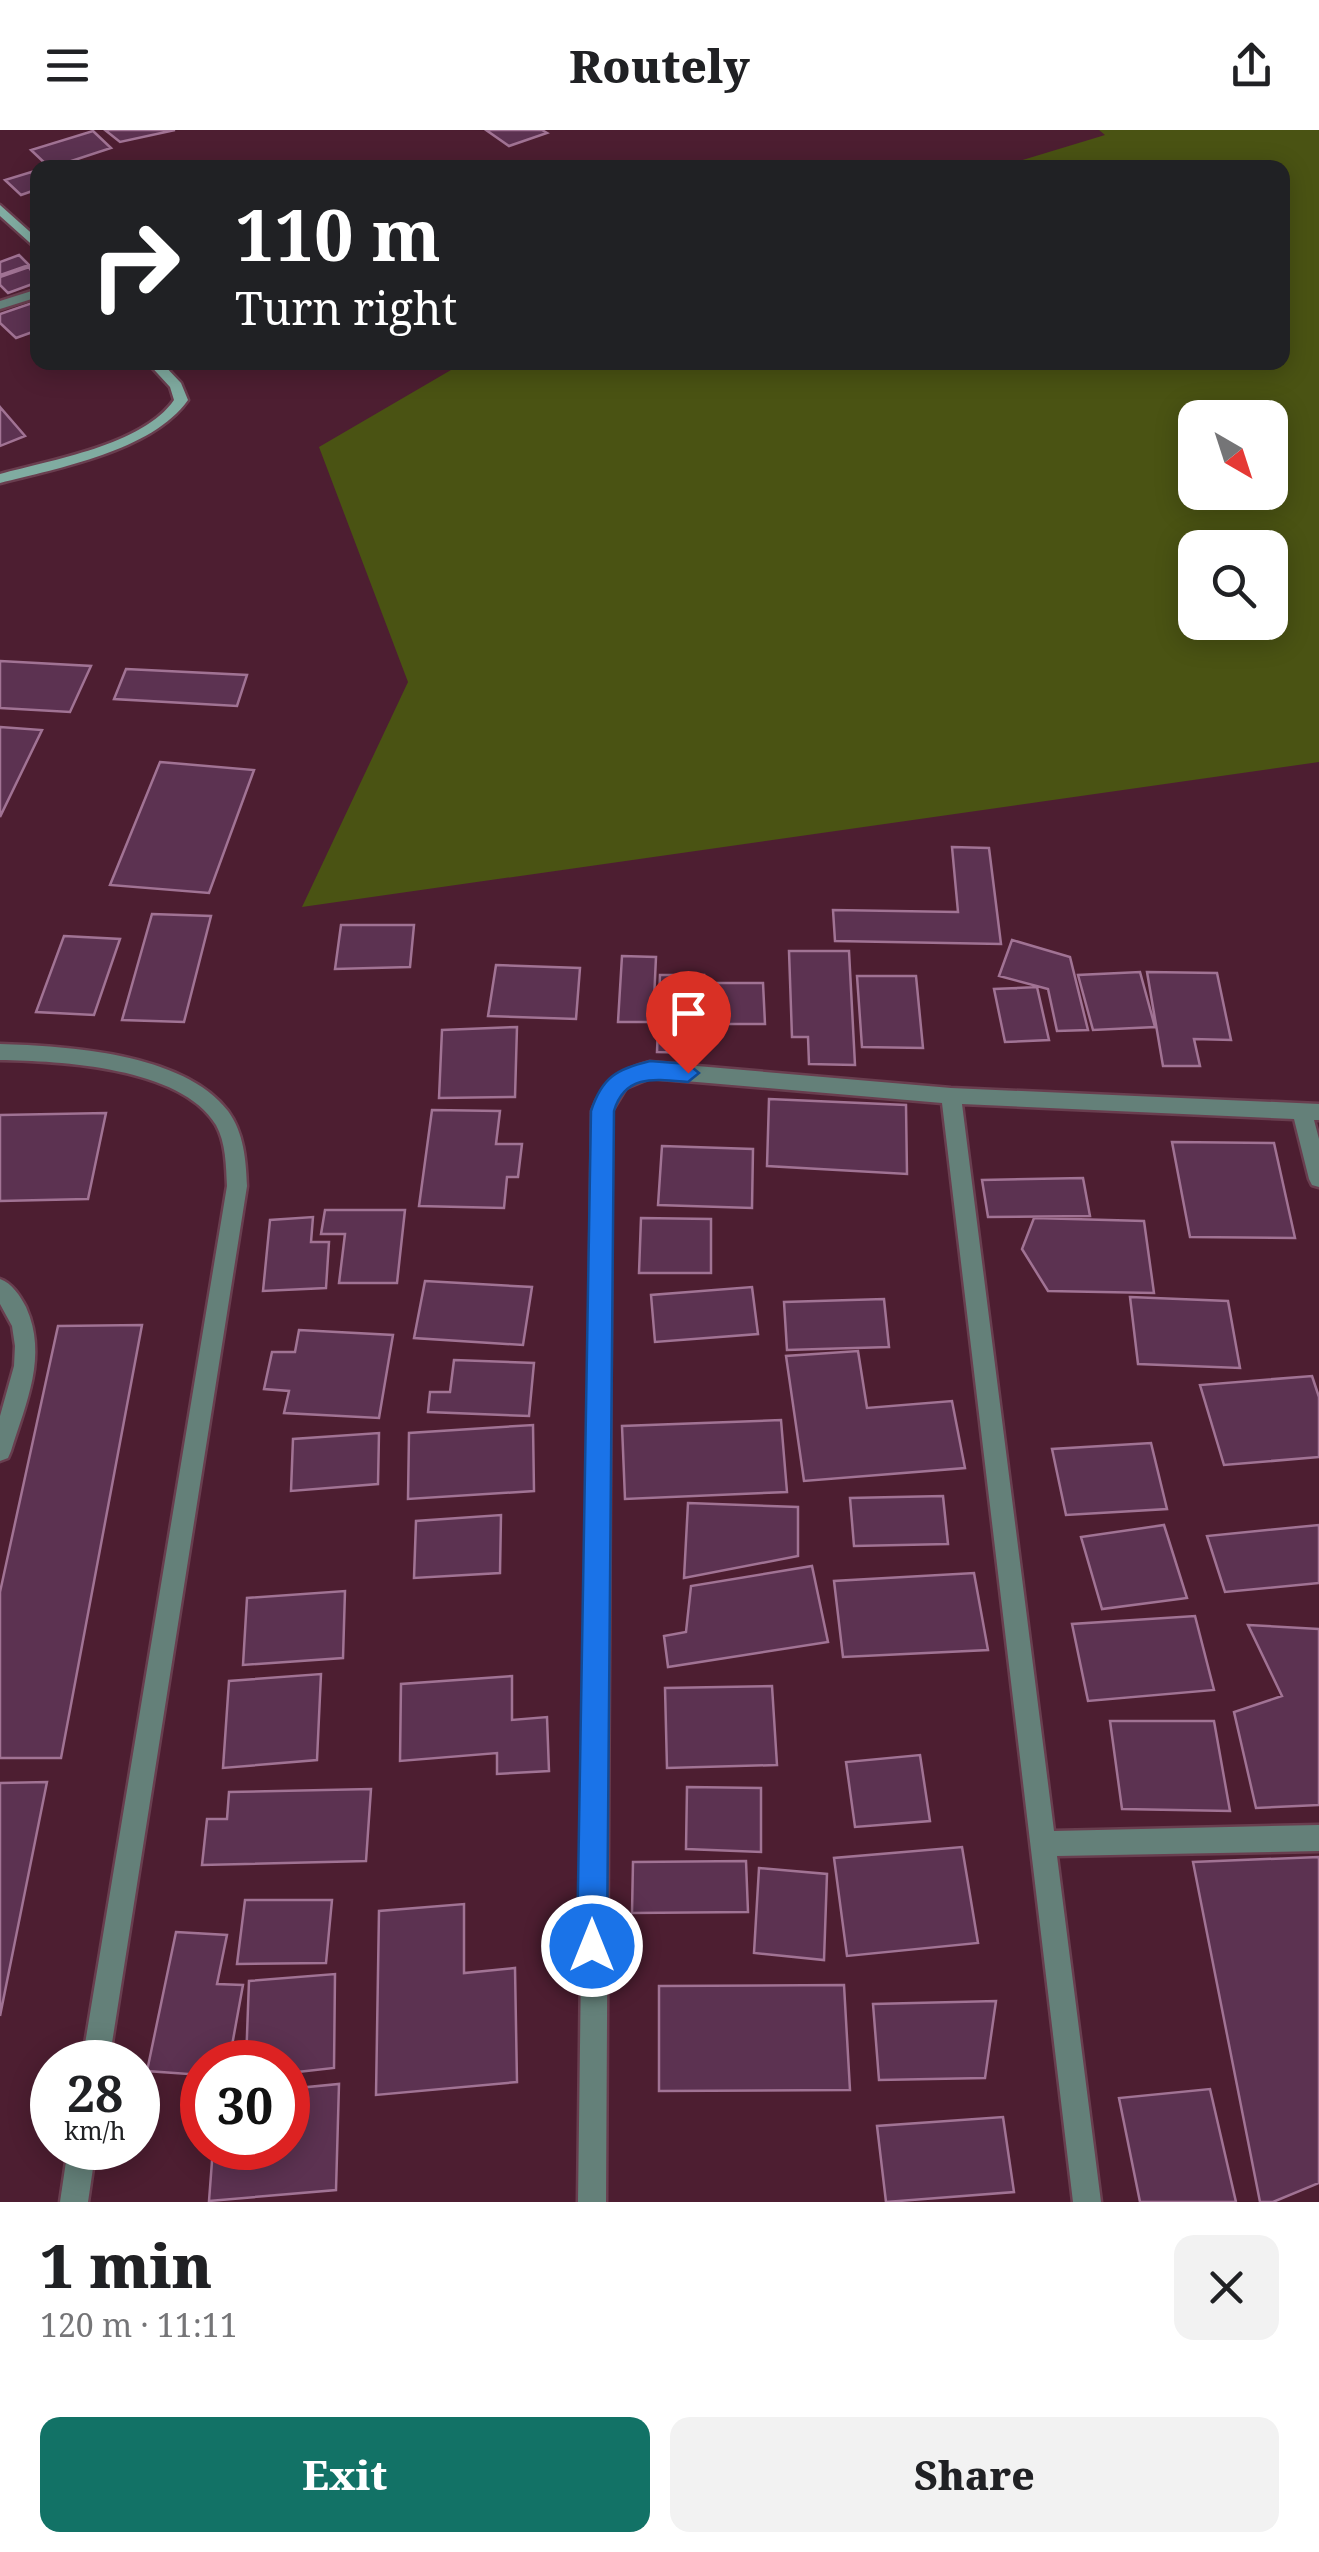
<!DOCTYPE html>
<html lang="en">
<head>
<meta charset="utf-8">
<style>
	:root { --surface:#fff; --page:#f2f2f2; --text:#202124; --muted:#757577; --accent:#127266 }
	body { margin:0; font-family:"Noto Serif",serif; background:var(--page); color:var(--text); height:100vh; display:flex; flex-direction:column; font-size:38px; white-space:nowrap }
	* { box-sizing:border-box; margin:0 }
	p { font-size:32px; color:var(--muted) }
	.icon { flex:none; width:55px; height:55px; fill:none; stroke:currentColor; stroke-width:2; stroke-linecap:round; stroke-linejoin:round }
	.map { position:relative; height:2072px; overflow:hidden }
	.drawer { display:flex; flex-direction:column; background:var(--surface); flex:1 }
	.drawer>* { flex:none }
	.banner { position:absolute; left:30px; top:30px; width:1260px; height:210px; border-radius:20px; box-shadow:0 5px 25px #0003; background:#202124; color:#fff; overflow:hidden }
	.needle { width:65px; rotate:141deg }
	.fabs { position:absolute; left:1178px; top:270px; display:grid; gap:20px }
	.fabs a { display:grid; place-items:center; width:110px; height:110px; border-radius:20px; background:var(--surface); box-shadow:0 5px 25px #0003; font-size:50px }
	.speed { position:absolute; left:30px; top:1910px; display:flex; gap:20px; font-size:50px; font-weight:700; text-align:center }
	.speed>* { display:grid; place-content:center; width:130px; height:130px; border-radius:50%; background:var(--surface); box-shadow:0 5px 25px #0003; line-height:1 }
	.speed small { font-size:25px; font-weight:400 }
	.speed .limit { border:15px solid #d22; background:#fff; color:#111 }
	.pin { position:absolute; display:grid; place-items:center; width:85px; height:85px; color:#fff; margin:-102px -42px; border-radius:50% 50% 50% 0; rotate:-45deg; box-shadow:0 0 10px #0007 }
	.pin .icon { rotate:45deg }
	.me { position:absolute; width:110px; margin:-55px; rotate:0deg; stroke-linejoin:round; filter:drop-shadow(0 0 8px #0008) }
	.turn { display:flex; align-items:center; gap:35px; height:210px; padding:0 40px; font-size:45px }
	.turn .icon { width:130px; height:130px; stroke-width:2.5 }
	.turn b { display:block; font-size:70px; line-height:85px }
	.round { display:grid; place-items:center; flex:none; width:105px; height:105px; border-radius:20px; background:var(--page) }
	.overview { display:flex; align-items:center; justify-content:space-between; height:170px; padding:0 40px }
	h1 { font-size:60px; font-weight:800; line-height:75px }
	.cta { display:flex; gap:20px; margin-top:auto; padding:20px 40px }
	.cta a { flex:1; height:115px; border-radius:20px; background:var(--accent); color:#fff; font-size:40px; font-weight:800; line-height:115px; text-align:center }
	.cta a+a { background:var(--page); color:var(--text) }
	header { display:flex; justify-content:space-between; align-items:center; height:130px; padding:0 40px; background:var(--surface); font-size:45px; font-weight:800 }
	.map>svg:first-child { display:block }
	.green { fill:#4a5313; fill-rule:evenodd }
	.building { fill:#5c3251; stroke:#a17394; stroke-width:2.5 }
	.lines { fill:none; stroke-linecap:round; stroke-linejoin:round }
	.lane-casing { stroke:#693e4f; stroke-width:5 }
	.street-casing { stroke:#693e4f; stroke-width:5 }
	.secondary-casing { stroke:#693e4f; stroke-width:5 }
	.lane { fill:#648079; fill-rule:evenodd }
	.street { fill:#648079; fill-rule:evenodd }
	.secondary { fill:#80aca1; fill-rule:evenodd }
	.route { fill:#1a73e8; stroke:#114b97; stroke-width:2.5 }
</style>
</head>
<body>
<header><svg class="icon" aria-label="menu" viewBox="0 0 24 24"><path d="M4 6h16M4 12h16M4 18h16"/></svg>Routely<svg class="icon" aria-label="share" viewBox="0 0 24 24"><path d="M12 15V3M7 8l5-5 5 5M5 13v7h14v-7"/></svg></header>
<div class="map">
<svg width="1319" height="2072" viewBox="0 0 1319 2072">
	<rect width="100%" height="100%" fill="#4d1e31"/>
	<path class="green" d="M1099,0H1319V632L302,777L408,552L319,317L463,233L1282,232V38L1000,37L1105,5ZM1195,288H1270V362H1195ZM1195,418H1270V492H1195Z"/>
	<path class="building" d="M105,0H175L120,12Z
		M486,0H542L547,3L509,16Z
		M93,1L111,18L50,38L31,20Z
		M38,40V59L21,65L5,50Z
		M19,125L29,135L0,145V132Z
		M29,137L38,152L8,163L0,155V147Z
		M38,171V200L16,208L0,193V184Z
		M0,277L25,306L0,316Z
		M0,531L91,536L70,582L0,578Z
		M126,539L247,545L237,576L114,569Z
		M0,597L42,600L0,687Z
		M160,632L254,640L209,763L110,755Z
		M952,717L989,718L1001,814L835,811L833,780L958,782Z
		M152,784L211,786L184,892L122,890Z
		M341,795H414L410,837L335,839Z
		M64,806L120,809L94,885L36,882Z
		M1012,810L1070,827L1088,900L1057,901L1048,859L999,846Z
		M789,821H849L855,935L809,934L808,907H792Z
		M622,826L656,827L653,892H618Z
		M496,835L580,838L576,889L488,886Z
		M1140,842L1155,897L1093,900L1078,845Z
		M1147,842L1217,843L1231,910L1194,909L1200,936H1163Z
		M660,845H704L702,923L657,922Z
		M857,846H916L923,918L862,917Z
		M709,853H763L765,894H709Z
		M1037,857L1049,910L1005,912L994,859Z
		M517,897L515,967L439,968L442,900Z
		M769,969L906,975L907,1044L767,1036Z
		M432,980L500,981L496,1014H522L518,1047H507L504,1078L419,1076Z
		M106,983L88,1069L0,1071V985Z
		M1172,1012L1274,1013L1295,1108L1190,1107Z
		M662,1016L753,1019L752,1078L658,1075Z
		M1083,1048L1090,1086L988,1087L982,1050Z
		M325,1080H405L397,1153H339L345,1104H321Z
		M313,1087L311,1112H329L326,1158L263,1161L270,1090Z
		M641,1088L711,1089V1143H639Z
		M1034,1088L1144,1091L1154,1163L1048,1161L1022,1119Z
		M425,1151L532,1157L523,1215L414,1208Z
		M752,1157L758,1204L655,1212L651,1165Z
		M1130,1167L1228,1171L1240,1238L1138,1234Z
		M884,1169L889,1217L787,1220L784,1172Z
		M142,1195L61,1628H0V1462L58,1196Z
		M299,1200L393,1205L379,1288L284,1283L289,1261L264,1259L272,1222H295Z
		M858,1221L867,1278L952,1271L965,1338L804,1351L786,1226Z
		M454,1230L534,1233L529,1286L428,1282L430,1262H450Z
		M1312,1246L1319,1267V1327L1224,1335L1200,1255Z
		M781,1290L787,1362L625,1369L622,1296Z
		M533,1295L534,1361L408,1369L409,1303Z
		M379,1303L378,1354L291,1361L293,1309Z
		M1151,1313L1167,1379L1066,1385L1052,1319Z
		M943,1366L948,1414L854,1416L850,1368Z
		M688,1373L798,1377V1426L684,1448Z
		M501,1385L500,1443L414,1448L416,1391Z
		M1164,1395L1187,1468L1102,1479L1081,1407Z
		M1319,1395V1453L1225,1462L1207,1406Z
		M812,1436L828,1512L668,1537L664,1506L686,1502L691,1456Z
		M974,1443L988,1520L843,1527L834,1451Z
		M345,1461L343,1528L243,1535L247,1468Z
		M1195,1486L1214,1560L1088,1571L1072,1494Z
		M1248,1495L1319,1499V1675L1256,1678L1234,1582L1282,1566Z
		M321,1544L317,1630L223,1638L229,1551Z
		M512,1546V1590L547,1587L549,1641L497,1644V1623L400,1631L401,1554Z
		M772,1556L777,1635L667,1638L665,1558Z
		M1110,1591H1214L1230,1681L1122,1679Z
		M920,1625L930,1691L855,1697L846,1632Z
		M47,1652L0,1886V1653Z
		M687,1657L761,1658V1722L686,1719Z
		M371,1659L366,1731L202,1735L207,1689H227L229,1662Z
		M962,1717L978,1813L847,1826L834,1728Z
		M1319,1727V2053L1273,2072H1260L1193,1732Z
		M746,1731L748,1782L632,1783L633,1732Z
		M759,1738L827,1744L824,1830L754,1823Z
		M245,1770H332L326,1833L237,1834Z
		M464,1774V1843L515,1838L517,1952L376,1965L379,1781Z
		M176,1802L227,1805L217,1854L243,1855L229,1932H202V1945L147,1941Z
		M335,1844L334,1938L288,1943V1932H246L249,1851Z
		M844,1855L850,1960L659,1961V1856Z
		M996,1871L985,1948L879,1950L873,1874Z
		M339,1954L336,2060L209,2071L213,2018H288V1959Z
		M1210,1959L1236,2072H1140L1119,1968Z
		M1003,1987L1014,2062L886,2072L877,1996Z"/>
	<g class="lines">
		<g class="lane-casing">
			<path id="lane" d="M0,1149C12,1153 20,1166 26,1177C48,1226 26,1273 11,1321L8,1328L0,1331V1286L14,1236L15,1216L12,1196L0,1174Z"/>
		</g>
		<g class="street-casing">
			<path id="street" d="M38,159V167L0,179V171Z
				M0,914C67,916 184,923 228,981C244,1003 246,1030 247,1056L109,1932H82L227,1056C226,1036 226,1013 216,995C181,937 60,931 0,930Z
				M650,932L951,958L1319,974V990H1314L1319,1009V1057L1312,1055L1309,1049L1294,989L962,974L1054,1701L1319,1695V1721L1057,1726L1101,2072H1073L942,973L650,948L626,958L612,981L606,2072H578L592,981C603,951 619,940 650,932Z
				M68,2018H96L88,2072H60Z"/>
		</g>
		<g class="secondary-casing">
			<path id="secondary" d="M0,75L38,109V120L0,86Z
				M147,232H161L181,253L188,270C152,321 58,338 0,353V344C51,330 143,315 174,270L170,257Z"/>
		</g>
		<use href="#lane" class="lane"/>
		<use href="#street" class="street"/>
		<use href="#secondary" class="secondary"/>
	</g>
	<path class="route" d="M650,931L688,934L699,943L688,952C655,949 625,944 614,981L607,1816L603,1827L592,1831L582,1827L577,1816L591,981C602,947 617,939 650,931Z"/>
</svg>
<div class="fabs">
<a><svg class="needle" viewBox="-14 -14 28 28"><path d="M0-13l5 13h-10z" fill="#e53935"/><path d="M0 13l5-13h-10z" fill="#757577"/></svg></a>
<a><svg class="icon" aria-label="search" viewBox="0 0 24 24"><circle cx="10" cy="10" r="6"/><path d="M15 15l6 6"/></svg></a>
</div>
<div class="speed"><div>28<small>km/h</small></div><div class="limit">30</div></div>
<div class="pin" style="left:688px;top:943px;background:#d93025"><svg class="icon" aria-label="arrive" viewBox="0 0 24 24"><path d="M6 21V4h12l-3 4 3 4H6"/></svg></div>
<svg class="me" style="left:592px;top:1816px" viewBox="-20 -20 40 40"><circle r="17" fill="#1a73e8" stroke="#fff" stroke-width="3"/><path d="M0-11L8 9 0 5-8 9z" fill="#fff"/></svg>
<div class="banner">
<div class="turn"><svg class="icon" aria-label="right" viewBox="0 0 24 24"><path d="M7 20v-9h11M14 6l5 5-5 5"/></svg><div><b>110 m</b>Turn right</div></div>
</div>
</div>
<section class="drawer">
<div class="overview"><div><h1>1 min</h1><p>120 m · 11:11</p></div><a class="round"><svg class="icon" aria-label="close" viewBox="0 0 24 24"><path d="M6 6l12 12M18 6L6 18"/></svg></a></div>
<div class="cta"><a>Exit</a><a>Share</a></div>
</section>
</body>
</html>
